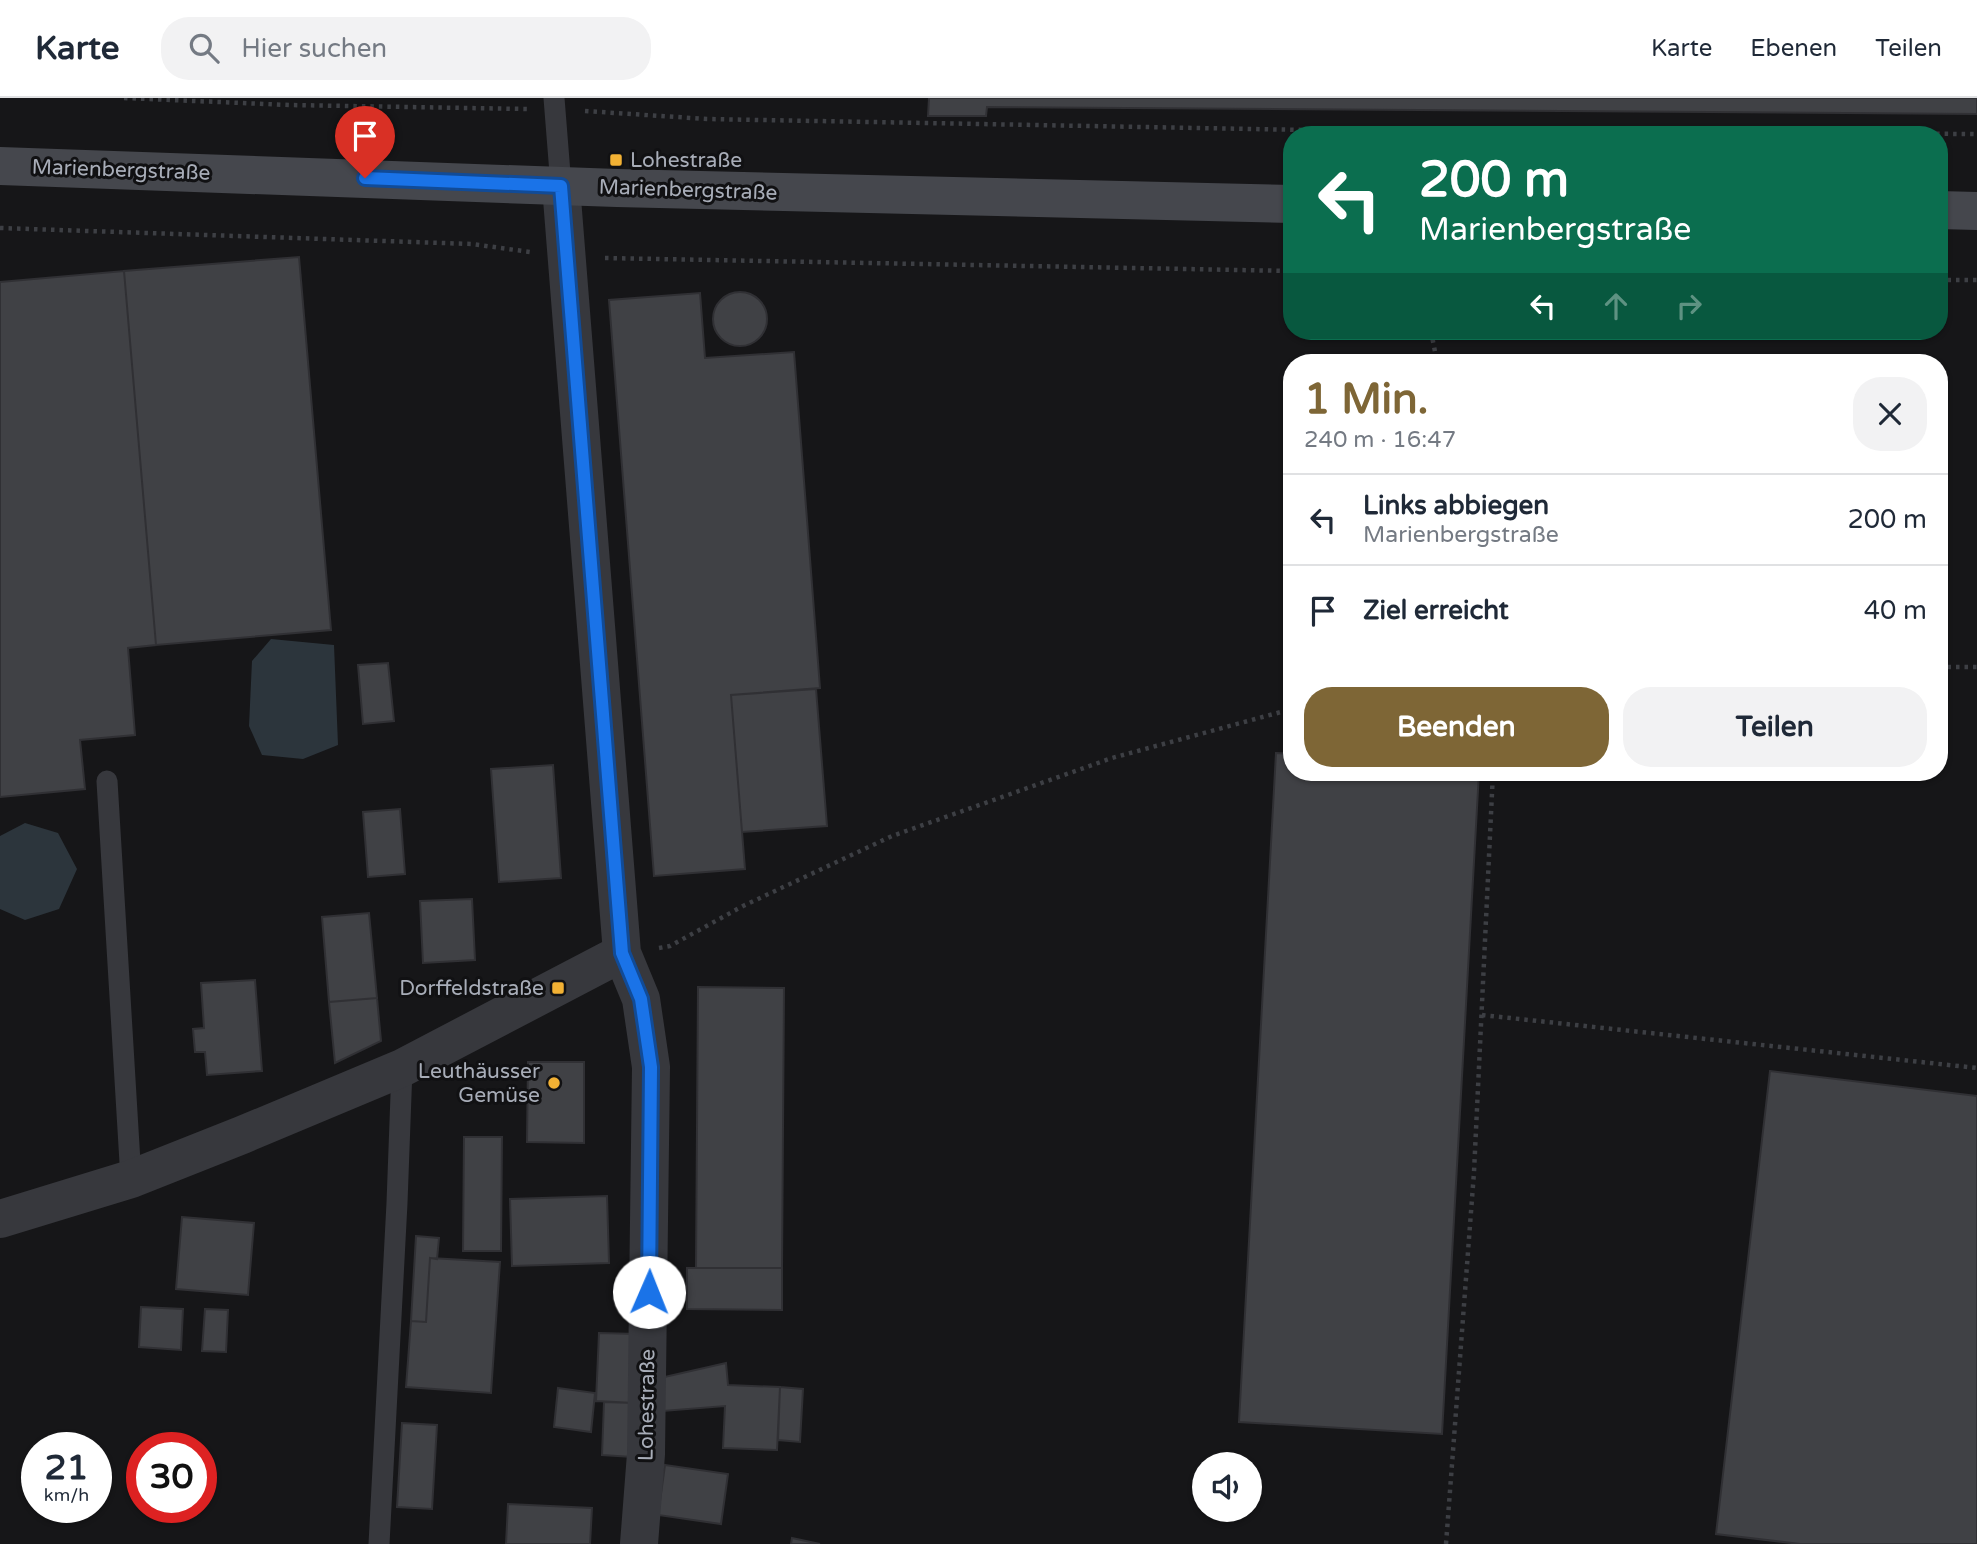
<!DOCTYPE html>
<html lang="de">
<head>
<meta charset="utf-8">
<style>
	:root { --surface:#fff; --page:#f2f2f3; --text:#1f2937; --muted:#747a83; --line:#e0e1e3; --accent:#7e6636 }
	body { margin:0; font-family:"Varela Round",sans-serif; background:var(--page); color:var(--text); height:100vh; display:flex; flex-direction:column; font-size:26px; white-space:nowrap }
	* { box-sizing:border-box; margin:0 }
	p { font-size:23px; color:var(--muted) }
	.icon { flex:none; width:38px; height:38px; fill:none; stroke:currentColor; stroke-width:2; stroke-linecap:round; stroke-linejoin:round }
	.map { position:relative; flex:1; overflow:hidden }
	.details { position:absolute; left:1283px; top:256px; width:665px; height:427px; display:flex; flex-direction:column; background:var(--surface); border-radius:28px; box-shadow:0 2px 5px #0004 }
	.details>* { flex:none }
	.guide { position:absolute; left:1283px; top:28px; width:665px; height:214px; border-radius:28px; box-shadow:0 2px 5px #0004; background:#0b6e4f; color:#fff; overflow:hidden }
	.tools { position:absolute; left:1192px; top:1354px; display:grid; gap:14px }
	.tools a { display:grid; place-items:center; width:70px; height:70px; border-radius:50%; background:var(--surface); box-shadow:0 2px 5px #0004; font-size:35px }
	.speed { position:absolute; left:21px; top:1334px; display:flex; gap:14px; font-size:35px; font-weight:700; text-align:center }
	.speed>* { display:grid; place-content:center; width:91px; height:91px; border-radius:50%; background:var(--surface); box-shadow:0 2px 5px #0004; line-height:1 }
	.speed small { font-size:18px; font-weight:400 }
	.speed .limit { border:10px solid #d22; background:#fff; color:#111 }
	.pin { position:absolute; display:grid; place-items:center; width:60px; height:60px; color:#fff; margin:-72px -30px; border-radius:50% 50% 50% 0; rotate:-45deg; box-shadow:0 0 7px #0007 }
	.pin .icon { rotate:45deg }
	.me { position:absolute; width:77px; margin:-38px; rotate:1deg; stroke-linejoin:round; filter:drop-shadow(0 0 5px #0008) }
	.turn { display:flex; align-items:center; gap:24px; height:147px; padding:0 21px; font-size:32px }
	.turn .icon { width:91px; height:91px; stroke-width:2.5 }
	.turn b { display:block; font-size:49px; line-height:60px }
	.lanes { display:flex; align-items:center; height:66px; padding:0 21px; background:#0003; justify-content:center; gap:35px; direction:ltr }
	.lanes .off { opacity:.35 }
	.round { display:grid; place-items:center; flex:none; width:74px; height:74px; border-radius:28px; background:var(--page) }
	.overview { display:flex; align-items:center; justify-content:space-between; height:119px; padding:0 21px }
	h1 { font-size:42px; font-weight:800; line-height:52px; color:var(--accent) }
	.primary-button { display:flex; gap:14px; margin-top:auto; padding:14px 21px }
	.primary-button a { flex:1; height:80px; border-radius:28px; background:var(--accent); color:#fff; font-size:28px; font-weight:800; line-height:80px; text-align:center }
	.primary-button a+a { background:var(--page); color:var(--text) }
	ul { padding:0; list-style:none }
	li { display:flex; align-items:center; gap:21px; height:91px; padding:0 21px; border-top:2px solid var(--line) }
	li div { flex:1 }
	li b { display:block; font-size:26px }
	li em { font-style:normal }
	header { display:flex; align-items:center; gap:42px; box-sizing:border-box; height:98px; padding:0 35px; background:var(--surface); border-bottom:2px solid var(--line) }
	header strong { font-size:33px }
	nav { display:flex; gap:38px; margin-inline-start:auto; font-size:24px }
	.search { width:490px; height:63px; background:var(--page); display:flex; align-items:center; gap:18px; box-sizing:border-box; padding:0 24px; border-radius:28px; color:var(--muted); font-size:26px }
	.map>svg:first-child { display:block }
	.water { fill:#2c353c }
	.building { fill:#404145; stroke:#303034; stroke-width:2 }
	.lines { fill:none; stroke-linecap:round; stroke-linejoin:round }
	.path { stroke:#3d3f44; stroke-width:4.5; stroke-dasharray:3.5 5; stroke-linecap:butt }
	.lane { stroke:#37383d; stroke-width:21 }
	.street { stroke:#37383d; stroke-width:38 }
	.secondary { stroke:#45474d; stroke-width:38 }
	.route-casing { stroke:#114b97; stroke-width:18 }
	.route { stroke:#1a73e8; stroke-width:12 }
	.poi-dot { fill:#f2b134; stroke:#111113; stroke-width:2.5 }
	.labels { text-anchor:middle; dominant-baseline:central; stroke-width:6; stroke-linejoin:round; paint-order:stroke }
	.poi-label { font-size:21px; fill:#a8adb8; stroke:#111113; text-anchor:end }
	.street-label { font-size:21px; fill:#a8adb8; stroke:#111113 }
</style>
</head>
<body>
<header>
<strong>Karte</strong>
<div class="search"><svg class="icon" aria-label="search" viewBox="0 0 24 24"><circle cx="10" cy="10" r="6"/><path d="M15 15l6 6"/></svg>Hier suchen</div>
<nav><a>Karte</a><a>Ebenen</a><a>Teilen</a></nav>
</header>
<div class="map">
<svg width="1977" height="1446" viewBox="0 0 1977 1446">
	<rect width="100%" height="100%" fill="#161618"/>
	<path class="water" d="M271,541L334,547L338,647L303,661L262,657L249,628L252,563Z
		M25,725L58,735L77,771L59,811L25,822L0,811V738Z"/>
	<path class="building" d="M929,0H1977V16L987,9L986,18H928Z
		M299,159L331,532L156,547L124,173Z
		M124,173L156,547L128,550L135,637L80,642L85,691L0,699V184Z
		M713 221a27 27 0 1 1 54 0a27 27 0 1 1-54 0Z
		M700,195L705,260L794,254L820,590L731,597L745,771L654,778L609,202Z
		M388,565L394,623L363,626L358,567Z
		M816,591L827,728L742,734L731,597Z
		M1276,655L1292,656V674H1479L1442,1336L1239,1324Z
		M553,667L561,780L499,784L491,671Z
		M400,711L405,776L368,779L363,714Z
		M472,801L475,862L423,865L420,803Z
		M369,815L377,900L329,904L322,819Z
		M255,882L262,973L207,977L205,954H195L193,931L204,930L201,885Z
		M698,889L784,890L782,1170H696Z
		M377,900L381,943L335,965L329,904Z
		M528,964H584V1045L527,1044Z
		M1770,973L1977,998V1446H1800L1716,1436Z
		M464,1039H502L501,1153H463Z
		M607,1098L609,1165L512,1168L510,1101Z
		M182,1119L254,1125L248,1197L176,1191Z
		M416,1138L439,1140L437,1161L430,1160L426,1224L411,1223Z
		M430,1160L500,1164L491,1295L406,1289L411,1223L426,1224Z
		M687,1170H782V1212L687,1211Z
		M141,1209L183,1211L181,1252L139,1249Z
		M205,1211L228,1212L226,1254L202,1253Z
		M599,1235L637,1236L634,1305L596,1303Z
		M726,1265L728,1287L780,1289L777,1352L723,1350L725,1308L663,1313L660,1280Z
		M780,1289L803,1291L800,1344L778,1342Z
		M558,1290L595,1295L591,1334L554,1329Z
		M604,1304L634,1305L632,1359L602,1357Z
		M402,1325L437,1327L432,1411L397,1409Z
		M665,1367L728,1376L721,1426L658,1417Z
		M508,1406L592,1410L590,1446H506Z
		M792,1440L820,1446H791Z"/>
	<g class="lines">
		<path class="path" d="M124,0L289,7L528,11
			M585,13L707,21L1361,33L1977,36
			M0,130L472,146L530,154
			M605,160L1292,173
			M1939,182H1977
			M1431,233L1437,264
			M1939,569H1977
			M659,850L670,848L743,808L892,738L1112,660L1292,611
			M1482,917L1977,970
			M1446,1446L1474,1074L1493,674"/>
		<path class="lane" d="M554,0L561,88
			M107,683L131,1081
			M379,1446L397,1105L402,970"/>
		<path class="street" d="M561,88L622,855L641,901L651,969L646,1356L639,1446
			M0,1121L131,1081L242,1037L402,970L622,855"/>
		<path class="secondary" d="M0,68L617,90L1292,106
			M1939,112L1977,113"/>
	</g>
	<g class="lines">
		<g class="route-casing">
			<path id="route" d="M365,80L561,88L622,855L641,901L651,969L649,1194"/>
		</g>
		<use href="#route" class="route"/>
	</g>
	<g class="poi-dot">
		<rect x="609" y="55" width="14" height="14" rx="3.5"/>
		<rect x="551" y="883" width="14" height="14" rx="3.5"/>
		<circle cx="554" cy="985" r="7"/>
	</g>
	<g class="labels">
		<g class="poi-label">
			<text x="630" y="62" text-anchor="start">Lohestraße</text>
			<text x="544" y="890">Dorffeldstraße</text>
			<text x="540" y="973">Leuthäusser<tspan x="540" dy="24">Gemüse</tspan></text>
		</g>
		<g class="street-label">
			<text transform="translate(121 72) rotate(2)">Marienbergstraße</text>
			<text transform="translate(688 92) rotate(2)">Marienbergstraße</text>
			<text transform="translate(647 1307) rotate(-89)">Lohestraße</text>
		</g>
	</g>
</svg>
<div class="tools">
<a><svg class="icon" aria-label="sound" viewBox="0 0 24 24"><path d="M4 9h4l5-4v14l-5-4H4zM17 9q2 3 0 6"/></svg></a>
</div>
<div class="speed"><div>21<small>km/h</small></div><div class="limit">30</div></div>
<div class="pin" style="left:365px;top:80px;background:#d93025"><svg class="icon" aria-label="arrive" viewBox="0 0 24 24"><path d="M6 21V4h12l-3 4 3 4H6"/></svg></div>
<svg class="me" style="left:649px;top:1194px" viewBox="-20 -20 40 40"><circle r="19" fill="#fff"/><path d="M0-13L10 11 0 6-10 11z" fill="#1a73e8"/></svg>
<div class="guide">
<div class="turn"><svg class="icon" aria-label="left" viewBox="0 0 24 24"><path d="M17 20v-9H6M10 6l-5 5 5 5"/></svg><div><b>200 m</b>Marienbergstraße</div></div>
<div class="lanes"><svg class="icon" aria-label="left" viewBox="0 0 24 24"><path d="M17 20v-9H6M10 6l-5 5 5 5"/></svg><svg class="icon off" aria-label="ahead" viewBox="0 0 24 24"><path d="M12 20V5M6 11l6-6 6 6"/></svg><svg class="icon off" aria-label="right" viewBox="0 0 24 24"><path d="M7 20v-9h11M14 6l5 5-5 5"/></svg></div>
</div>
<section class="details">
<div class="overview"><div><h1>1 Min.</h1><p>240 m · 16:47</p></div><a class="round"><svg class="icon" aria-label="close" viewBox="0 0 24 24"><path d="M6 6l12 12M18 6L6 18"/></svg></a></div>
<ul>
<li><svg class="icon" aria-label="left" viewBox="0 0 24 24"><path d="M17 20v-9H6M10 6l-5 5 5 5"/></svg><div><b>Links abbiegen</b><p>Marienbergstraße</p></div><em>200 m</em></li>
<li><svg class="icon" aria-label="arrive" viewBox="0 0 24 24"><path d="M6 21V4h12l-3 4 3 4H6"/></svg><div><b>Ziel erreicht</b></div><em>40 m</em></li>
</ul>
<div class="primary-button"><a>Beenden</a><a>Teilen</a></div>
</section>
</div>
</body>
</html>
